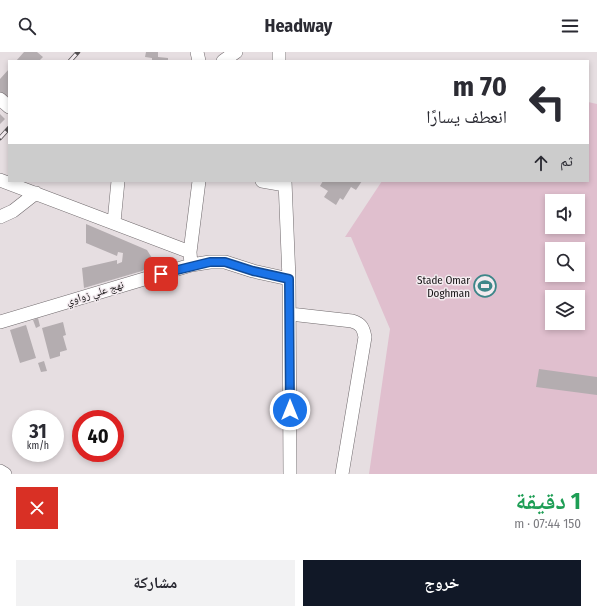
<!DOCTYPE html>
<html lang="ar">
<head>
<meta charset="utf-8">
<style>
	:root { --surface:#fff; --page:#f2f2f3; --text:#2b2b33; --muted:#7c7c81; --accent:#111827 }
	body { margin:0; font-family:"Fira Sans Condensed","Noto Naskh Arabic",sans-serif; background:var(--page); color:var(--text); direction:rtl; height:100vh; display:flex; flex-direction:column; font-size:15px; white-space:nowrap }
	* { box-sizing:border-box; margin:0 }
	p { font-size:13px; color:var(--muted) }
	.icon { flex:none; width:22px; height:22px; fill:none; stroke:currentColor; stroke-width:2; stroke-linecap:round; stroke-linejoin:round }
	.map { position:relative; height:422px; overflow:hidden; direction:ltr }
	.side { display:flex; flex-direction:column; background:var(--surface); flex:1 }
	.side>* { flex:none }
	.top-card { position:absolute; left:8px; top:8px; width:581px; height:122px; border-radius:0px; box-shadow:0 2px 6px #0003; direction:rtl; background:#fff; color:var(--text); overflow:hidden }
	.fabs { position:absolute; left:545px; top:142px; display:grid; gap:8px }
	.fabs a { display:grid; place-items:center; width:40px; height:40px; border-radius:0px; background:var(--surface); box-shadow:0 2px 6px #0003; font-size:20px }
	.speed { position:absolute; left:12px; top:358px; display:flex; gap:8px; font-size:20px; font-weight:700; text-align:center }
	.speed>* { display:grid; place-content:center; width:52px; height:52px; border-radius:50%; background:var(--surface); box-shadow:0 2px 6px #0003; line-height:1 }
	.speed small { font-size:10px; font-weight:400 }
	.speed .limit { border:6px solid #d22; background:#fff; color:#111 }
	.pin { position:absolute; display:grid; place-items:center; width:34px; height:34px; color:#fff; margin:-17px; border-radius:8px; box-shadow:0 2px 6px #0006 }
	.me { position:absolute; width:44px; margin:-22px; rotate:0deg; stroke-linejoin:round; filter:drop-shadow(0 0 3px #0008) }
	.turn { display:flex; align-items:center; gap:14px; height:84px; padding:0 16px; font-size:18px }
	.turn .icon { width:52px; height:52px; stroke-width:2.5 }
	.turn b { display:block; font-size:28px; line-height:34px }
	.then { display:flex; align-items:center; height:38px; padding:0 16px; background:#0003; gap:8px; font-size:15px }
	.round { display:grid; place-items:center; flex:none; width:42px; height:42px; border-radius:0px; background:var(--page) }
	.overview { display:flex; align-items:center; justify-content:space-between; height:68px; padding:0 16px }
	h1 { font-size:24px; font-weight:700; line-height:30px; color:#1e9e55 }
	.action { display:flex; gap:8px; margin-top:auto; padding:8px 16px }
	.action a { flex:1; height:46px; border-radius:0px; background:var(--accent); color:#fff; font-size:16px; font-weight:700; line-height:46px; text-align:center }
	.action a+a { background:var(--page); color:var(--text) }
	header { display:flex; justify-content:space-between; align-items:center; height:52px; padding:0 16px; background:var(--surface); font-size:18px; font-weight:700 }
	.map>svg:first-child { display:block }
	.green { fill:#e0bfce; fill-rule:evenodd }
	.building { fill:#b4adb0 }
	.lines { fill:none; stroke-linecap:round; stroke-linejoin:round }
	.minor-casing { stroke:#706a6d; stroke-width:14 }
	.minor { stroke:#fff; stroke-width:13 }
	.rail-casing { stroke:#534f51; stroke-width:4.5 }
	.rail { stroke:#f3ebef; stroke-width:3; stroke-dasharray:9; stroke-linecap:butt }
	.route-casing { stroke:#114b97; stroke-width:10 }
	.route { stroke:#1a73e8; stroke-width:7 }
	.labels { text-anchor:middle; dominant-baseline:central; stroke-width:3; stroke-linejoin:round; paint-order:stroke }
	.poi-label { font-size:11px; fill:#141213; stroke:#f3ebef; text-anchor:end }
	.street-label { font-size:11px; fill:#141213; stroke:#f3ebef }
</style>
</head>
<body>
<header><svg class="icon" aria-label="menu" viewBox="0 0 24 24"><path d="M4 6h16M4 12h16M4 18h16"/></svg>Headway<svg class="icon" aria-label="search" viewBox="0 0 24 24"><circle cx="10" cy="10" r="6"/><path d="M15 15l6 6"/></svg></header>
<div class="map">
<svg width="597" height="422" viewBox="0 0 597 422">
	<rect width="100%" height="100%" fill="#e6dee1"/>
	<path class="green" d="M588,50L597,52V422H369L390,277L351,185H345L382,129H588ZM552,149H578V175H552ZM552,197H578V223H552ZM552,245H578V271H552Z"/>
	<path class="building" d="M24,0H37L43,5L39,9H16Z
		M146,0H158V5L168,6V9H152V6L145,5Z
		M9,17V43L5,47L0,42V27Z
		M0,62L5,67L0,72Z
		M323,129H362L356,138L351,135L343,148L340,146L336,153L324,145L328,139L320,134Z
		M86,172L147,198L152,206L150,213L142,219L84,236L82,216L117,208V212L122,210L123,201L118,200L117,204L86,191Z
		M38,266L40,274L36,276L33,268Z
		M63,270L66,283L63,284L67,298L60,300V304L50,307L42,276Z
		M26,273L36,306L20,311L10,278Z
		M44,309L47,319L41,320L38,311Z
		M539,317L597,325V343L536,335Z"/>
	<g class="lines">
		<g class="minor-casing">
			<path id="minor" d="M197,0L199,9
				M279,0V9
				M223,9L236,0
				M0,47L9,55
				M0,128L190,200L191,213
				M262,129L285,133
				M285,129L289,227L290,422
				M0,165L13,159L36,141
				M114,170L118,129
				M190,200L199,129
				M290,262L352,269C361,272 363,275 365,285L342,422
				M0,270L191,213L210,210H225L253,219L289,227
				M0,419L5,422"/>
		</g>
		<use href="#minor" class="minor"/>
		<g class="rail-casing">
			<path id="rail" d="M70,9L78,0
				M0,86L9,76"/>
		</g>
		<use href="#rail" class="rail"/>
	</g>
	<g class="lines">
		<g class="route-casing">
			<path id="route" d="M161,222L210,210H225L253,219L289,227L290,358"/>
		</g>
		<use href="#route" class="route"/>
	</g>
	<defs>
		<g id="stadium-ring" transform="scale(1.15)"><circle r="9.5" fill="#f3ebef" stroke="#3d8689" stroke-width="1.5"/><path d="M0-5a6.5 5 0 1 0 0 10a6.5 5 0 1 0 0-10ZM-3.5-1.8h7v3.6h-7Z" fill="#3d8689"/></g>
	</defs>
	<g fill-rule="evenodd">
		<use href="#stadium-ring" x="485" y="234"/>
	</g>
	<g class="labels">
		<g class="poi-label">
			<text x="470" y="228">Stade Omar<tspan x="470" dy="13">Doghman</tspan></text>
		</g>
		<g class="street-label">
			<text transform="translate(95 241) rotate(-17)">نهج علي زواوي</text>
		</g>
	</g>
</svg>
<div class="fabs">
<a><svg class="icon" aria-label="sound" viewBox="0 0 24 24"><path d="M4 9h4l5-4v14l-5-4H4zM17 9q2 3 0 6"/></svg></a>
<a><svg class="icon" aria-label="search" viewBox="0 0 24 24"><circle cx="10" cy="10" r="6"/><path d="M15 15l6 6"/></svg></a>
<a><svg class="icon" aria-label="layers" viewBox="0 0 24 24"><path d="M12 4l9 5-9 5-9-5zM3 14l9 5 9-5"/></svg></a>
</div>
<div class="speed"><div>31<small>km/h</small></div><div class="limit">40</div></div>
<div class="pin" style="left:161px;top:222px;background:#d93025"><svg class="icon" aria-label="arrive" viewBox="0 0 24 24"><path d="M6 21V4h12l-3 4 3 4H6"/></svg></div>
<svg class="me" style="left:290px;top:358px" viewBox="-20 -20 40 40"><circle r="17" fill="#1a73e8" stroke="#fff" stroke-width="3"/><path d="M0-11L8 9 0 5-8 9z" fill="#fff"/></svg>
<div class="top-card">
<div class="turn"><svg class="icon" aria-label="left" viewBox="0 0 24 24"><path d="M17 20v-9H6M10 6l-5 5 5 5"/></svg><div><b>70 m</b>انعطف يسارًا</div></div>
<div class="then">ثم<svg class="icon" aria-label="ahead" viewBox="0 0 24 24"><path d="M12 20V5M6 11l6-6 6 6"/></svg></div>
</div>
</div>
<section class="side">
<div class="overview"><div><h1>1 دقيقة</h1><p>150 m · 07:44</p></div><a class="round" style="background:#d93025;color:#fff"><svg class="icon" aria-label="close" viewBox="0 0 24 24"><path d="M6 6l12 12M18 6L6 18"/></svg></a></div>
<div class="action"><a>خروج</a><a>مشاركة</a></div>
</section>
</body>
</html>
